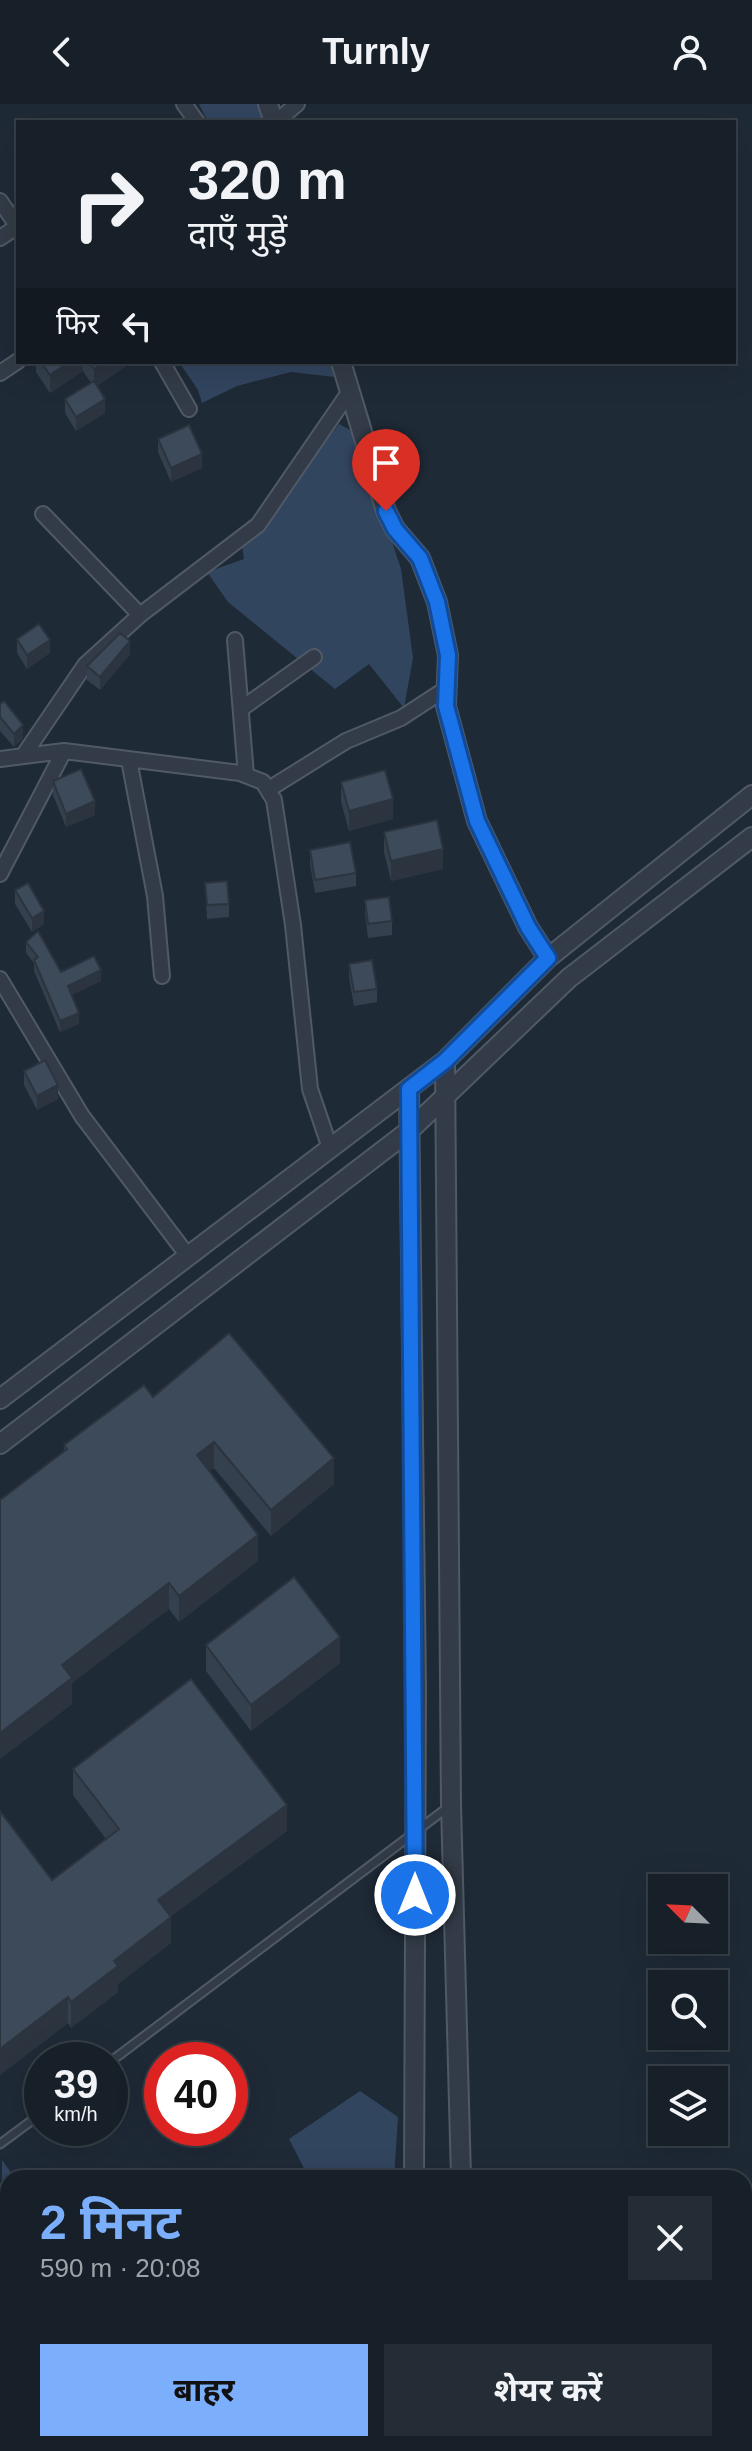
<!DOCTYPE html>
<html lang="hi">
<head>
<meta charset="utf-8">
<style>
	:root { --surface:#172029; --page:#242d35; --text:#f1f3f6; --muted:#9ea3a8; --line:#363e46; --accent:#7baffb }
	body { margin:0; font-family:Helvetica,"Noto Sans Devanagari",sans-serif; background:var(--page); color:var(--text); height:100vh; display:flex; flex-direction:column; font-size:30px; white-space:nowrap }
	* { box-sizing:border-box; margin:0 }
	p { font-size:26px; color:var(--muted) }
	.icon { flex:none; width:44px; height:44px; fill:none; stroke:currentColor; stroke-width:2; stroke-linecap:round; stroke-linejoin:round }
	.map { position:relative; flex:1; overflow:hidden }
	.side { position:absolute; left:0px; top:2066px; width:752px; height:282px; display:flex; flex-direction:column; background:var(--surface); border-radius:24px 24px 0 0; box-shadow:0 8px 32px #0002,0 0 0 2px var(--line) }
	.side>* { flex:none }
	.banner { position:absolute; left:16px; top:16px; width:720px; height:244px; border-radius:0px; box-shadow:0 8px 32px #0002,0 0 0 2px var(--line); background:#172029; color:var(--text); overflow:hidden }
	.needle { width:52px; rotate:294deg }
	.tools { position:absolute; left:648px; top:1770px; display:grid; gap:16px }
	.tools a { display:grid; place-items:center; width:80px; height:80px; border-radius:0px; background:var(--surface); box-shadow:0 8px 32px #0002,0 0 0 2px var(--line); font-size:40px }
	.speed { position:absolute; left:24px; top:1938px; display:flex; gap:16px; font-size:40px; font-weight:700; text-align:center }
	.speed>* { display:grid; place-content:center; width:104px; height:104px; border-radius:50%; background:var(--surface); box-shadow:0 8px 32px #0002,0 0 0 2px var(--line); line-height:1 }
	.speed small { font-size:20px; font-weight:400 }
	.speed .limit { border:12px solid #d22; background:#fff; color:#111 }
	.pin { position:absolute; display:grid; place-items:center; width:68px; height:68px; color:#fff; margin:-82px -34px; border-radius:50% 50% 50% 0; rotate:-45deg; box-shadow:0 0 8px #0007 }
	.pin .icon { rotate:45deg }
	.me { position:absolute; width:88px; margin:-44px; rotate:0deg; stroke-linejoin:round; filter:drop-shadow(0 0 6px #0008) }
	.turn { display:flex; align-items:center; gap:28px; height:168px; padding:0 40px; font-size:36px }
	.turn .icon { width:104px; height:104px; stroke-width:2.5 }
	.turn b { display:block; font-size:56px; line-height:68px }
	.then { display:flex; align-items:center; height:76px; padding:0 40px; background:#0003; gap:16px; font-size:30px }
	.round { display:grid; place-items:center; flex:none; width:84px; height:84px; border-radius:0px; background:var(--page) }
	.headline { display:flex; align-items:center; justify-content:space-between; height:136px; padding:0 40px }
	h1 { font-size:48px; font-weight:700; line-height:60px; color:var(--accent) }
	.cta { display:flex; gap:16px; margin-top:auto; padding:16px 40px }
	.cta a { flex:1; height:92px; border-radius:0px; background:var(--accent); color:#111; font-size:32px; font-weight:700; line-height:92px; text-align:center }
	.cta a+a { background:var(--page); color:var(--text) }
	header { display:flex; justify-content:space-between; align-items:center; height:104px; padding:0 40px; background:var(--surface); font-size:36px; font-weight:700 }
	.map>svg:first-child { display:block }
	.water { fill:#32455f }
	.lines { fill:none; stroke-linecap:round; stroke-linejoin:round }
	.service-casing { stroke:#505966; stroke-width:11 }
	.minor-casing { stroke:#505966; stroke-width:18 }
	.tertiary-casing { stroke:#505966; stroke-width:22 }
	.service { stroke:#323b47; stroke-width:7 }
	.minor { stroke:#323b47; stroke-width:14 }
	.tertiary { stroke:#323b47; stroke-width:18 }
	.wall { fill:#34404d }
	.shaded-wall { fill:#2b343f }
	.building { fill:#3d4a5a; stroke:#2b343f; stroke-width:2 }
	.route-casing { stroke:#114b97; stroke-width:20 }
	.route { stroke:#1a73e8; stroke-width:14 }
</style>
</head>
<body>
<header><svg class="icon" aria-label="back" viewBox="0 0 24 24"><path d="M15 5l-7 7 7 7"/></svg>Turnly<svg class="icon" aria-label="person" viewBox="0 0 24 24"><circle cx="12" cy="8" r="4"/><path d="M4 21q1-7 8-7t8 7"/></svg></header>
<div class="map">
<svg width="752" height="2347" viewBox="0 0 752 2347">
	<rect width="100%" height="100%" fill="#1f2a37"/>
	<path class="water" d="M199,0H261L266,18H208Z
		M179,258H332L335,273L291,268L237,282L202,299L198,286Z
		M339,320L356,329L401,465L413,554L404,604L369,560L335,585L228,498L207,468L244,455L241,433L291,383Z
		M360,1987L398,2013L394,2074H309L289,2035Z
		M2,2056L15,2074H8V2340H376L375,2347H0Z"/>
	<g class="lines">
		<g class="service-casing">
			<path id="service" d="M110,1958L447,1704
				M0,2040L42,2009"/>
		</g>
		<g class="minor-casing">
			<path id="minor" d="M184,0L197,18
				M276,18L297,0
				M0,97L18,123
				M0,134L18,122
				M162,258L189,305
				M0,269L18,257
				M43,410L140,511
				M235,536L246,671
				M241,605L314,553
				M23,652L85,561L140,511L258,421L350,287
				M0,655L64,647L240,669L263,678L274,696L293,821L310,985L330,1044
				M129,656L155,792L162,872
				M269,685L346,637L401,614L444,586
				M0,770L64,647
				M0,875L82,1012L188,1152
				M744,2187L752,2181"/>
		</g>
		<g class="tertiary-casing">
			<path id="tertiary" d="M268,0L274,18
				M341,258L386,407L395,425L420,454L437,498L448,551L446,602L477,717L528,823L548,854
				M445,957L451,1701L461,2074
				M409,985L416,1585L414,2074
				M0,1295L445,957L548,854L752,691
				M0,1340L410,1026L569,874L752,733
				M744,2214L752,2208
				M744,2269L752,2263
				M469,2340V2347
				M414,2347V2340
				M566,2347L575,2340
				M641,2347L650,2340"/>
		</g>
		<use href="#service" class="service"/>
		<use href="#minor" class="minor"/>
		<use href="#tertiary" class="tertiary"/>
	</g>
	<path class="wall" d="M36,258H132L97,282L105,309L76,327L65,309V295L91,279L83,267L50,289L36,268Z
		M158,335L202,364L171,378L158,348Z
		M17,535L50,549L27,565L17,549Z
		M130,550L100,586L87,576V562Z
		M0,600L23,634L14,643L0,627Z
		M53,677L95,711L66,723L53,691Z
		M341,678L393,715L349,727L341,698Z
		M384,728L443,765L391,777L384,748Z
		M310,746L356,769V782L315,789L310,760Z
		M205,779L229,800V813L207,815Z
		M15,786L44,820L32,828L15,800Z
		M365,796L392,817V831L368,834L365,810Z
		M26,838L61,868L101,877L71,891L79,920L60,928L34,867V859L26,849Z
		M349,860L377,885V898L354,902L349,874Z
		M24,967L58,995L37,1006L24,981Z
		M153,1293L334,1380L271,1432L214,1364L210,1367L258,1457L179,1518L169,1505L72,1579V1600L0,1655V1396L64,1347V1341Z
		M206,1541L340,1559L251,1627L206,1567Z
		M73,1665L287,1727L171,1812V1839L118,1880V1888L71,1924L68,1919L0,1971V1707L52,1776L106,1735L73,1691Z"/>
	<path class="shaded-wall" d="M69,258H83V267L50,289V271Z
		M105,258H132L94,284V265Z
		M105,295V309L76,327V313Z
		M202,350V364L171,378V364Z
		M50,536V549L27,565V551Z
		M130,537V550L100,586V573Z
		M23,621V634L14,643V630Z
		M393,695V715L349,727V707Z
		M95,697V711L66,723V710Z
		M443,745V765L391,777V757Z
		M44,807V820L32,828V814Z
		M101,866V877L68,893V882Z
		M79,909V920L60,928V917Z
		M58,981V995L37,1006V992Z
		M214,1338V1364L197,1377V1351Z
		M334,1354V1380L271,1432V1406Z
		M258,1431V1457L179,1518V1492Z
		M169,1479V1505L72,1579V1600L0,1655V1629L62,1561Z
		M340,1533V1559L251,1627V1601Z
		M287,1701V1727L158,1822V1796Z
		M171,1813V1839L118,1880V1888L71,1924V1898L114,1857Z
		M68,1893V1919L0,1971V1945Z"/>
	<path class="building" d="M41,258H69L50,271Z
		M89,258H105L94,265Z
		M94,277L105,295L76,313L65,295Z
		M189,321L202,350L171,364L158,335Z
		M39,520L50,536L27,551L17,535Z
		M120,529L130,537L100,573L87,562Z
		M4,597L23,621L14,630L0,613V600Z
		M81,665L95,697L66,710L53,677Z
		M385,666L393,695L349,707L341,678Z
		M437,716L443,745L391,757L384,728Z
		M350,738L356,769L315,776L310,746Z
		M227,777L229,800L207,801L205,779Z
		M28,779L44,807L32,814L15,786Z
		M389,793L392,817L368,820L365,796Z
		M38,827L61,868L94,852L101,866L68,882L79,909L60,917L34,856L38,853L26,838Z
		M372,856L377,885L354,888L349,860Z
		M45,956L58,981L37,992L24,967Z
		M229,1229L334,1354L271,1406L214,1338L197,1351L258,1431L179,1492L169,1479L62,1561L72,1574L0,1629V1396L67,1345L64,1341L144,1281L153,1293Z
		M294,1473L340,1533L251,1601L206,1541Z
		M191,1575L287,1701L158,1796L171,1813L114,1857L118,1862L71,1898L68,1893L0,1945V1707L52,1776L119,1725L73,1665Z"/>
	<g class="lines">
		<g class="route-casing">
			<path id="route" d="M386,407L395,425L420,454L437,498L448,551L446,602L477,717L528,823L548,854L445,957L409,985L415,1791"/>
		</g>
		<use href="#route" class="route"/>
	</g>
</svg>
<div class="tools">
<a><svg class="needle" viewBox="-14 -14 28 28"><path d="M0-13l5 13h-10z" fill="#e53935"/><path d="M0 13l5-13h-10z" fill="#9ea3a8"/></svg></a>
<a><svg class="icon" aria-label="search" viewBox="0 0 24 24"><circle cx="10" cy="10" r="6"/><path d="M15 15l6 6"/></svg></a>
<a><svg class="icon" aria-label="layers" viewBox="0 0 24 24"><path d="M12 4l9 5-9 5-9-5zM3 14l9 5 9-5"/></svg></a>
</div>
<div class="speed"><div>39<small>km/h</small></div><div class="limit">40</div></div>
<div class="pin" style="left:386px;top:407px;background:#d93025"><svg class="icon" aria-label="arrive" viewBox="0 0 24 24"><path d="M6 21V4h12l-3 4 3 4H6"/></svg></div>
<svg class="me" style="left:415px;top:1791px" viewBox="-20 -20 40 40"><circle r="17" fill="#1a73e8" stroke="#fff" stroke-width="3"/><path d="M0-11L8 9 0 5-8 9z" fill="#fff"/></svg>
<div class="banner">
<div class="turn"><svg class="icon" aria-label="right" viewBox="0 0 24 24"><path d="M7 20v-9h11M14 6l5 5-5 5"/></svg><div><b>320 m</b>दाएँ मुड़ें</div></div>
<div class="then">फिर<svg class="icon" aria-label="left" viewBox="0 0 24 24"><path d="M17 20v-9H6M10 6l-5 5 5 5"/></svg></div>
</div>
<section class="side">
<div class="headline"><div><h1>2 मिनट</h1><p>590 m · 20:08</p></div><a class="round"><svg class="icon" aria-label="close" viewBox="0 0 24 24"><path d="M6 6l12 12M18 6L6 18"/></svg></a></div>
<div class="cta"><a>बाहर</a><a>शेयर करें</a></div>
</section>
</div>
</body>
</html>
